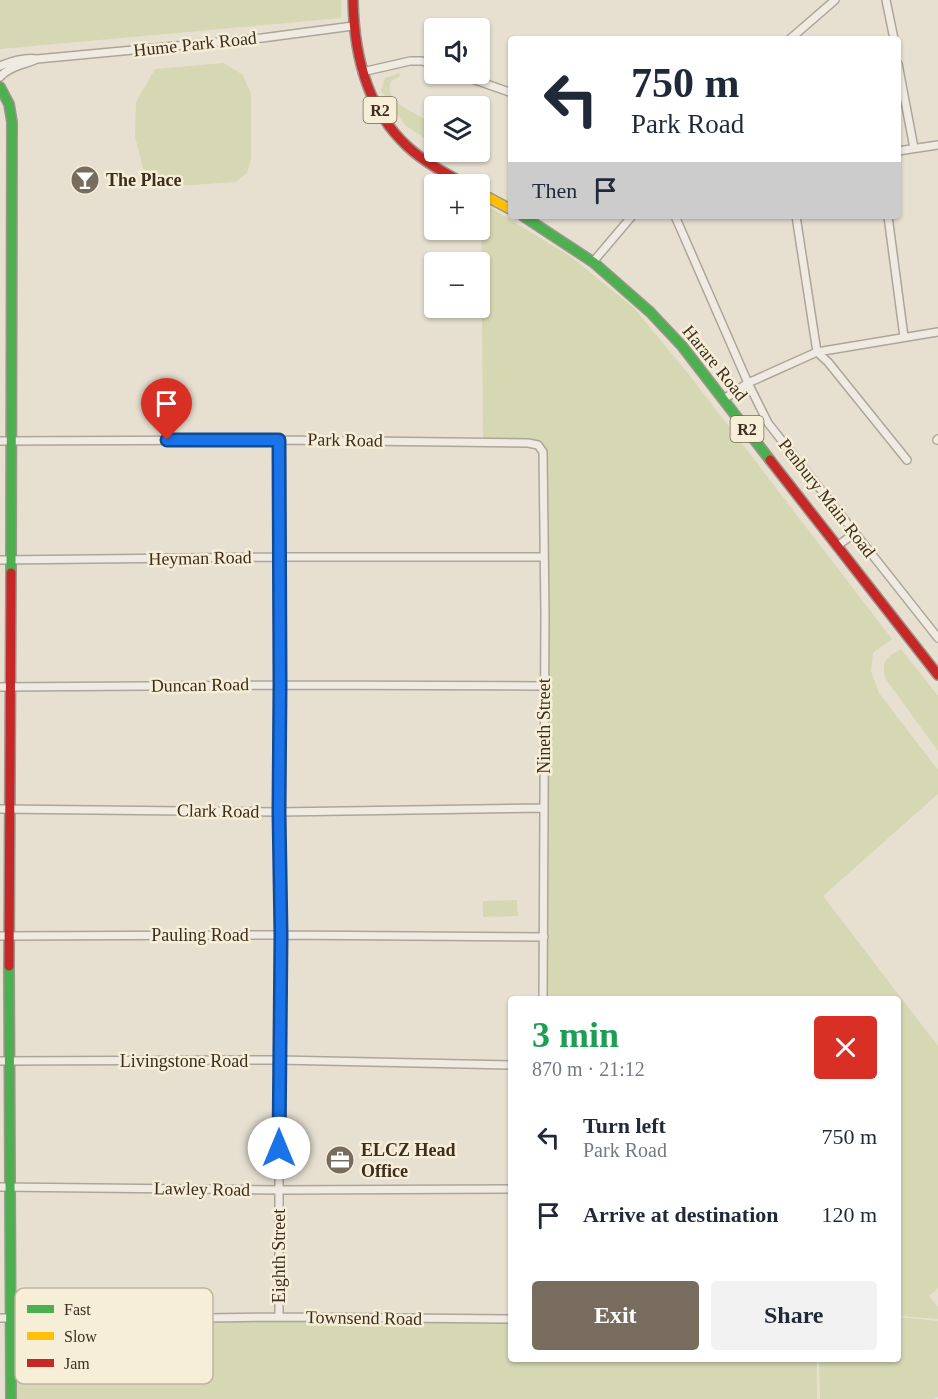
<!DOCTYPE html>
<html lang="en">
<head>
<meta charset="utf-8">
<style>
	:root { --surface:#fff; --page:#f2f2f3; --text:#1f2937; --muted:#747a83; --accent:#786c5e }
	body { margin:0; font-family:"Times New Roman",serif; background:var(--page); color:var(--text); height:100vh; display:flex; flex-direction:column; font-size:22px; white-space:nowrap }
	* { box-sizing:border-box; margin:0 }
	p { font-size:20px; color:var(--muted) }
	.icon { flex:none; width:33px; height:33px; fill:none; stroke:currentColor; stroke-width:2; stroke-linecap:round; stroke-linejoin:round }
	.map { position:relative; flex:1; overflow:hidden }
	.side { position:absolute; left:508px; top:996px; width:393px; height:366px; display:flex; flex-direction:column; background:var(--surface); border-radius:6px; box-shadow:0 2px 4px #0004 }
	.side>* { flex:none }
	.top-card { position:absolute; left:508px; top:36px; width:393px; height:183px; border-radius:6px; box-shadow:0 2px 4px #0004; background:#fff; color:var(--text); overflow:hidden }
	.tools { position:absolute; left:424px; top:18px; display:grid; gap:12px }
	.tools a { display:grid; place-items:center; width:66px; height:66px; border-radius:6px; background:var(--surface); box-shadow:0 2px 4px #0004; font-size:30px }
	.pin { position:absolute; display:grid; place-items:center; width:51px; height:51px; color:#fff; margin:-62px -26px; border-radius:50% 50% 50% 0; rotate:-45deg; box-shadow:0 0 6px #0007 }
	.pin .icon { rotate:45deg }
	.me { position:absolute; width:66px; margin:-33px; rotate:0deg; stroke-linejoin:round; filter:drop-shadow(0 0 4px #0008) }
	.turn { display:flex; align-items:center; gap:21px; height:126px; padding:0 24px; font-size:27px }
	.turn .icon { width:78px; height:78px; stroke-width:2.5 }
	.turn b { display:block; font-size:42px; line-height:51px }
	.then { display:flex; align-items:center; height:57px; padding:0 24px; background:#0003; gap:12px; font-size:22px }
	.round { display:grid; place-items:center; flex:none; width:63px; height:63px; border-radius:6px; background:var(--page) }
	.head { display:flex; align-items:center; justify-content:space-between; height:102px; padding:0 24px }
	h1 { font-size:36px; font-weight:600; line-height:45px; color:#1e9e55 }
	.action { display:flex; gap:12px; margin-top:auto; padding:12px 24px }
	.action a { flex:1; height:69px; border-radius:6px; background:var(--accent); color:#fff; font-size:24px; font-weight:600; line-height:69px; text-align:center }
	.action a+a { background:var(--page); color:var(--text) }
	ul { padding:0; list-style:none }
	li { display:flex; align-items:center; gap:18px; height:78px; padding:0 24px }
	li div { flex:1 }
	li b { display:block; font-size:22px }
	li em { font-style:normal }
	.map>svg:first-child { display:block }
	.green { fill:#d6d7b3 }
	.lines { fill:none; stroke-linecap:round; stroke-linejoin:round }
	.street-casing { stroke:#ada599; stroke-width:10 }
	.fast-casing { stroke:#9c958a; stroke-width:12 }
	.slow-casing { stroke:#9c958a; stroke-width:12 }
	.jam-casing { stroke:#9c958a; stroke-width:12 }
	.street { stroke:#efebe3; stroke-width:7 }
	.fast { stroke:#4caf50; stroke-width:9 }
	.slow { stroke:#ffc107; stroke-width:9 }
	.jam { stroke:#c62828; stroke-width:9 }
	.route-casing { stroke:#114b97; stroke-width:15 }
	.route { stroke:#1a73e8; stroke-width:10 }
	.labels { text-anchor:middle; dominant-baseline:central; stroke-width:5; stroke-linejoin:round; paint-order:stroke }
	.shield { fill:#f7eed8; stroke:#756857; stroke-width:1.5 }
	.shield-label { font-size:16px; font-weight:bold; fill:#3d2e20 }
	.street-label { font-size:18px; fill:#3d2e20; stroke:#f7eed8 }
	.poi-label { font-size:18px; font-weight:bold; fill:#3d2e20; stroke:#f7eed8; text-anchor:start }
	.key { fill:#f7eed8; stroke:#bfb4a1; stroke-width:1.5 }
	.key-label { font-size:16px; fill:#3d2e20 }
</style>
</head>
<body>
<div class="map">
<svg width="938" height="1399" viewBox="0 0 938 1399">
	<rect width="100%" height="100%" fill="#e7e0d1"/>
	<path class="green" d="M0,0H341V18L0,49Z
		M224,63L243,75L251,94V159L247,173L236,182L162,187L152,180L143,168L135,137L136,102L155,69Z
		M400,73L399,77L391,81C383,101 410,110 423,118C427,120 431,123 435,126V145L405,125L381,90L385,78Z
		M481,202L570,256L634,308L690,376L892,639L873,653L871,671L879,693L938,770V794L823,896L938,1046V1288L929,1296L938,1307V1319L899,1316L898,999H546L547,451L535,440L483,439Z
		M901,649L938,696V751L885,678C881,660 887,657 901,649Z
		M517,900L518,916L483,917V901Z
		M899,1317L938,1321V1397L932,1399H820L819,1359H898Z
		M11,1318L511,1321L512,1359H817V1399H11Z"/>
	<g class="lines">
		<g class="street-casing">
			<path id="street" d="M886,0L894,39
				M790,39L835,0
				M898,64L914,148
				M0,66C12,61 24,57 37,59L262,38L353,26
				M362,72L410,61H422L435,65
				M458,74L512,93
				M0,77C10,66 24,65 37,59
				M898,151L938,145
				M675,216L748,383L768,423L938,638
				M796,216L817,352L828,362L907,460
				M888,216L904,337
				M593,262L632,216
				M724,399L748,383L817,352L938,332
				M937,440L938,439
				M0,441L279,440L528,443L538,445L543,452L545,615L543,999
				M837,546L855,533
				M0,560L279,557H544
				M0,687L280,685L544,686
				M0,809L279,812L544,808
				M0,936L281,935L544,937
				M0,1061L279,1060L512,1065
				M0,1187L279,1190L512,1189
				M279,1317V1060L281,935L279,812L280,685L279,440
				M0,1318L144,1319L279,1317L512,1319"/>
		</g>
		<g class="fast-casing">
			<path id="fast" d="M0,87L9,104L12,122L11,573
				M523,216L593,262L650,312L682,346L770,460
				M9,966L11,1399"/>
		</g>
		<g class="slow-casing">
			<path id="slow" d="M480,193L512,210"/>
		</g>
		<g class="jam-casing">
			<path id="jam" d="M353,0C354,54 366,108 407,146C424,162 445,173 465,184
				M770,460L938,675
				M9,966L11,573"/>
		</g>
		<use href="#street" class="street"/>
		<use href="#fast" class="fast"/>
		<use href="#slow" class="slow"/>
		<use href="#jam" class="jam"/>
	</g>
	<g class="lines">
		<g class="route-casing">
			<path id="route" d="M167,440H279L280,685L279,812L281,935L279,1148"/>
		</g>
		<use href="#route" class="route"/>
	</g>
	<defs>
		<g id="bar-disc" transform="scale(1.5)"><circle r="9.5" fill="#786c5e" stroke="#f7eed8"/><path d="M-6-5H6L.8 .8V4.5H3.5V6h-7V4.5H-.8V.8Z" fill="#fff"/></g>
		<g id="office-disc" transform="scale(1.5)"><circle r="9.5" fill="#786c5e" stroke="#f7eed8"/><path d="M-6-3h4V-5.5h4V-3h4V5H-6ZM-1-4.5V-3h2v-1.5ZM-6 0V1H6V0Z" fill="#fff"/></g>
	</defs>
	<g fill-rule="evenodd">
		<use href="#bar-disc" x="85" y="180"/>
		<use href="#office-disc" x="340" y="1160"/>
	</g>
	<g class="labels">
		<g class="shield">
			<rect x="363.5" y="97" width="33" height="26" rx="4.5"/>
			<rect x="730.5" y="416" width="33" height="26" rx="4.5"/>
		</g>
		<g class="shield-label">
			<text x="380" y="110">R2</text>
			<text x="747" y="429">R2</text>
		</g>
		<g class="street-label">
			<text transform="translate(195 44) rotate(-6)">Hume Park Road</text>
			<text transform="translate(715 363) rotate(51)">Harare Road</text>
			<text transform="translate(345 440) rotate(1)">Park Road</text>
			<text transform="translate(827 498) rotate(52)">Penbury Main Road</text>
			<text transform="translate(200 558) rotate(-1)">Heyman Road</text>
			<text transform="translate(200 685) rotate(-1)">Duncan Road</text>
			<text transform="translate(544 726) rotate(-90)">Nineth Street</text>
			<text transform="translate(218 811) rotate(1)">Clark Road</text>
			<text x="200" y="935">Pauling Road</text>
			<text x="184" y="1061">Livingstone Road</text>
			<text transform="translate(202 1189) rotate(1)">Lawley Road</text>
			<text transform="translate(279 1256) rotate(-90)">Eighth Street</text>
			<text transform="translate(364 1318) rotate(1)">Townsend Road</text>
		</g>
		<g class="poi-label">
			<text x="106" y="180">The Place</text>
			<text x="361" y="1150">ELCZ Head<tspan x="361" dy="21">Office</tspan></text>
		</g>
	</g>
	<rect x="15" y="1288" width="198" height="96" rx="9" class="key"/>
	<rect x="27" y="1305" width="27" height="8" fill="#4caf50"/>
	<rect x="27" y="1332" width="27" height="8" fill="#ffc107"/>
	<rect x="27" y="1359" width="27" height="8" fill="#c62828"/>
	<g class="key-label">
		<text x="64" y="1315">Fast</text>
		<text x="64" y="1342">Slow</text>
		<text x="64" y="1369">Jam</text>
	</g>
</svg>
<div class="tools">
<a><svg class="icon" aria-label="sound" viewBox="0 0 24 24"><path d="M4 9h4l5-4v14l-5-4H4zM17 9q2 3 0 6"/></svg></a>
<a><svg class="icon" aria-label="layers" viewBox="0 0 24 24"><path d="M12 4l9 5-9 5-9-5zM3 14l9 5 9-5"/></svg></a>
<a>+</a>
<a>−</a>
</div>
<div class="pin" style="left:167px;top:440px;background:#d93025"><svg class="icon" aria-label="arrive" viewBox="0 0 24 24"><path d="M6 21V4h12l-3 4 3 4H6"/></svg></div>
<svg class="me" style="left:279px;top:1148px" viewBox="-20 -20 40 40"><circle r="19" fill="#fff"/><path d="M0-13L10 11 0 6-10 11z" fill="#1a73e8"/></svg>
<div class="top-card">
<div class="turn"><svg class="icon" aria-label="left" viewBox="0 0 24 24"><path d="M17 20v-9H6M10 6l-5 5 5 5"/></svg><div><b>750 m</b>Park Road</div></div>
<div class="then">Then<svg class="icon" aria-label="arrive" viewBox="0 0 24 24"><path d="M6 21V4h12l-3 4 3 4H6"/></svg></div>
</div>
<section class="side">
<div class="head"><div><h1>3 min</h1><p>870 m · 21:12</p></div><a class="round" style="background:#d93025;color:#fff"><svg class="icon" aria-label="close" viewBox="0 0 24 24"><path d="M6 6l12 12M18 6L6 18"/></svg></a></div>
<ul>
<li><svg class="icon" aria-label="left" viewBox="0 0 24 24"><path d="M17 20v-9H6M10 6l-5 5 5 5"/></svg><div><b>Turn left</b><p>Park Road</p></div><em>750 m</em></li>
<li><svg class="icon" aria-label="arrive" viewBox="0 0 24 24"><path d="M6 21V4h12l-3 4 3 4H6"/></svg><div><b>Arrive at destination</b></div><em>120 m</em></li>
</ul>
<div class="action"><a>Exit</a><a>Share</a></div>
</section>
</div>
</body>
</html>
